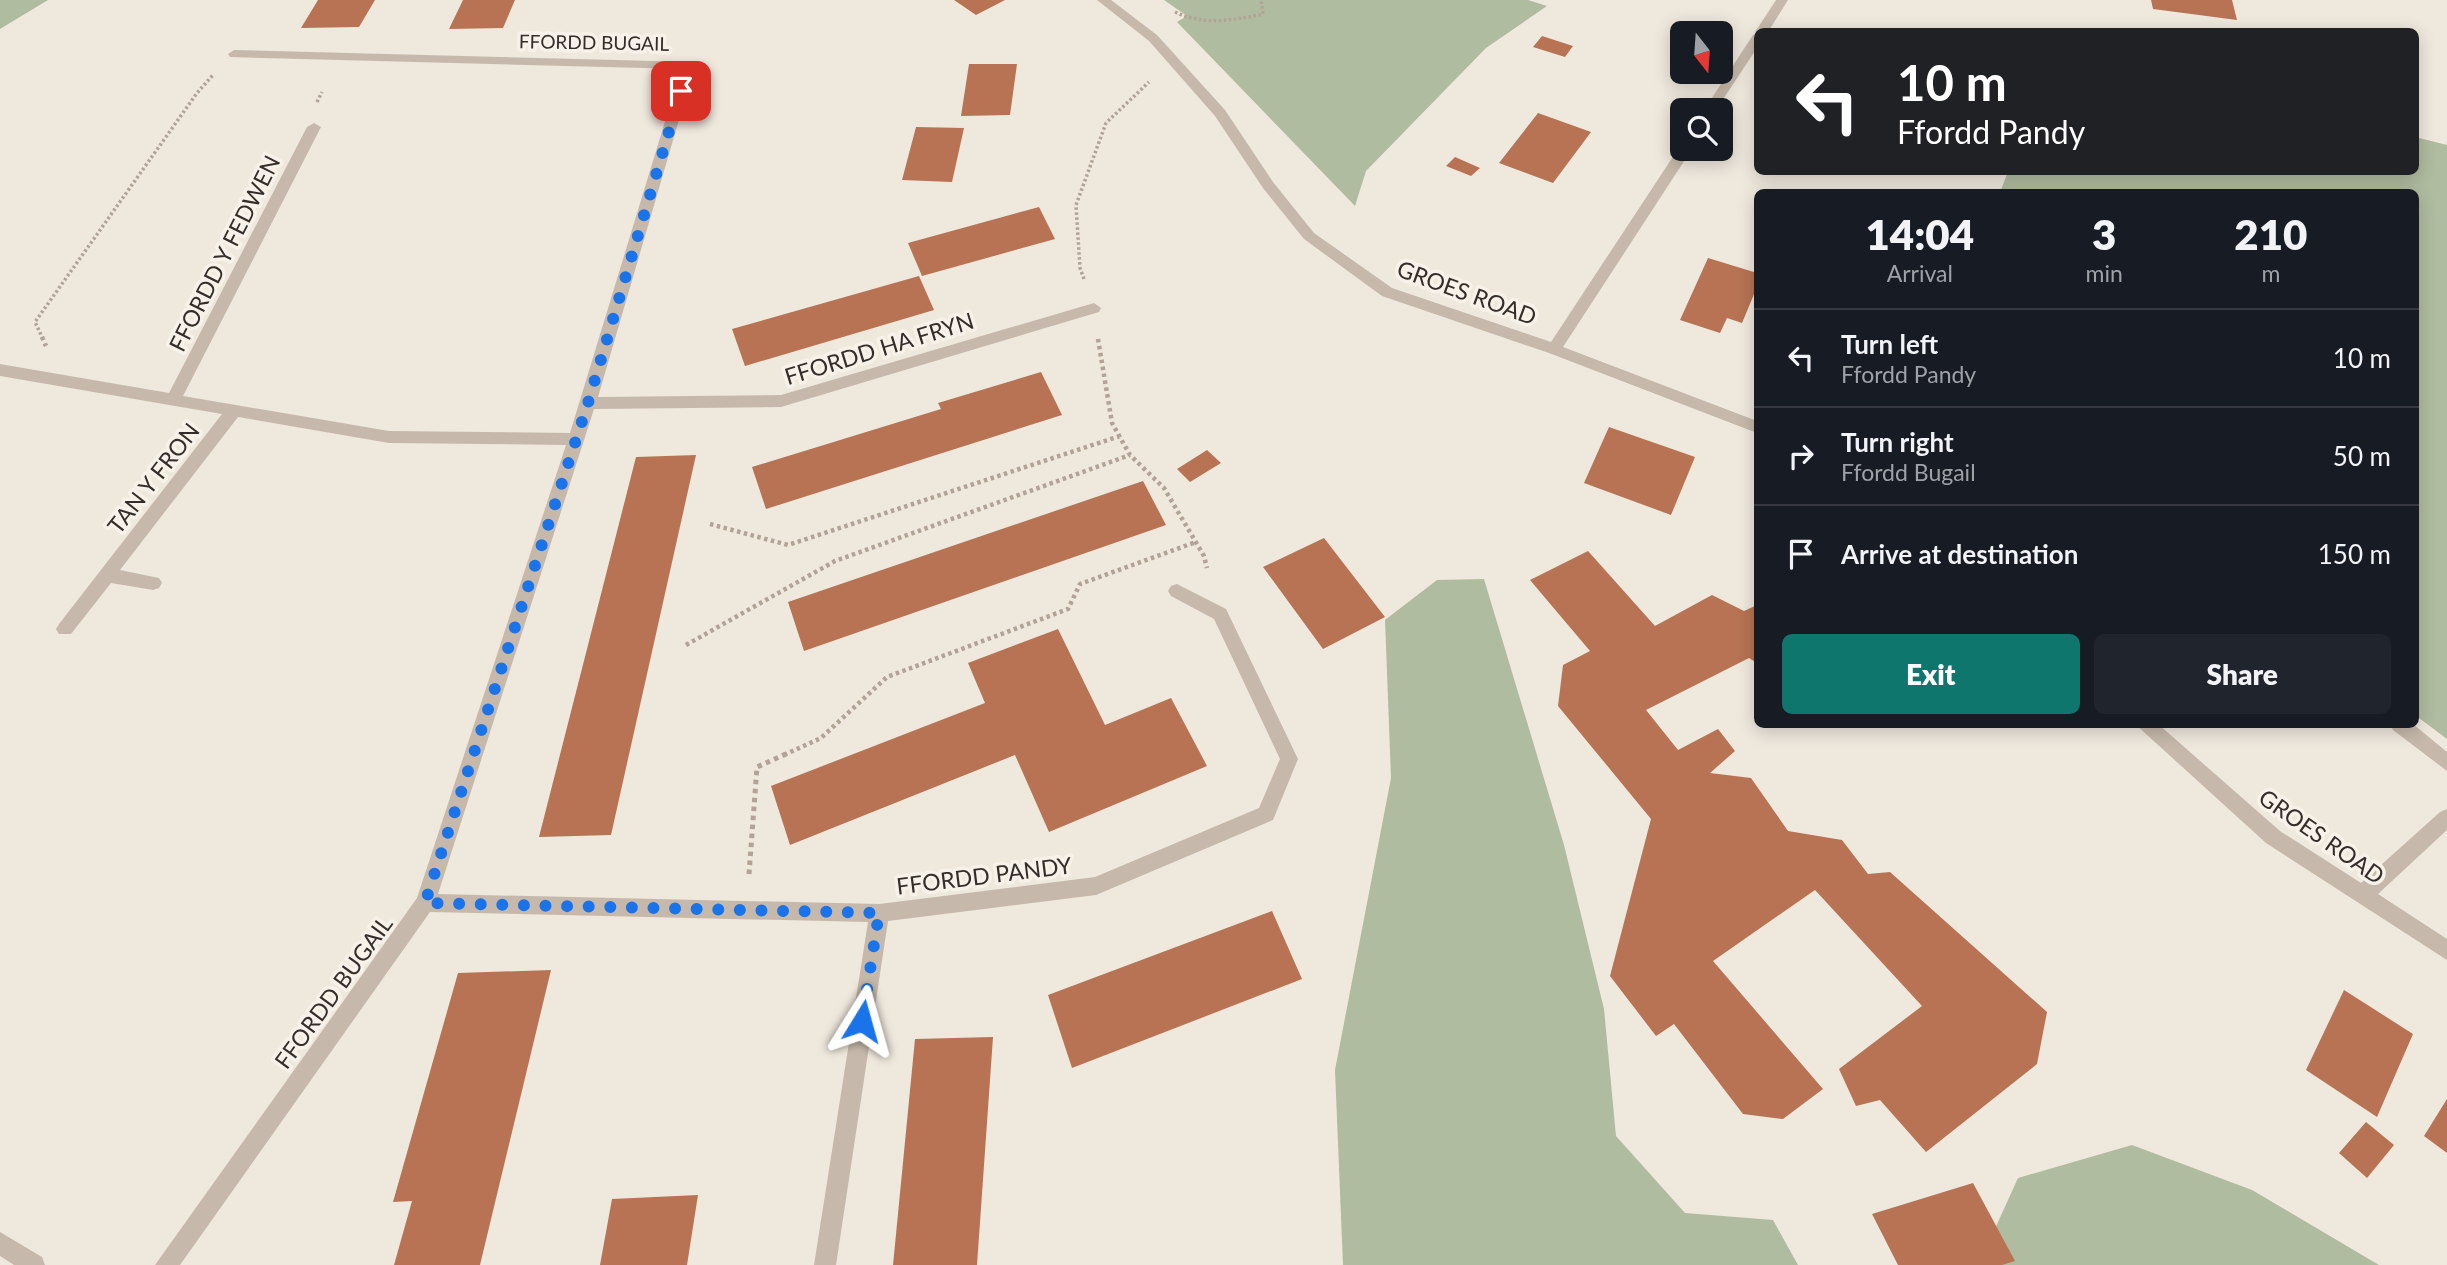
<!DOCTYPE html>
<html lang="en">
<head>
<meta charset="utf-8">
<style>
	:root { --surface:#171b24; --page:#20242c; --text:#f1f3f6; --muted:#9ea1a6; --line:#363941; --accent:#0f766e }
	body { margin:0; font-family:Lato,sans-serif; background:var(--page); color:var(--text); height:100vh; display:flex; flex-direction:column; font-size:26px; white-space:nowrap }
	* { box-sizing:border-box; margin:0 }
	p { font-size:23px; color:var(--muted) }
	.icon { flex:none; width:38px; height:38px; fill:none; stroke:currentColor; stroke-width:2; stroke-linecap:round; stroke-linejoin:round }
	.map { position:relative; flex:1; overflow:hidden }
	.details { position:absolute; left:1754px; top:189px; width:665px; height:539px; display:flex; flex-direction:column; background:var(--surface); border-radius:10px; box-shadow:0 4px 18px #0003 }
	.details>* { flex:none }
	.hud { position:absolute; left:1754px; top:28px; width:665px; height:147px; border-radius:10px; box-shadow:0 4px 18px #0003; background:#202124; color:#fff; overflow:hidden }
	.needle { width:46px; rotate:163deg }
	.controls { position:absolute; left:1670px; top:21px; display:grid; gap:14px }
	.controls a { display:grid; place-items:center; width:63px; height:63px; border-radius:10px; background:var(--surface); box-shadow:0 4px 18px #0003; font-size:35px }
	.pin { position:absolute; display:grid; place-items:center; width:60px; height:60px; color:#fff; margin:-30px; border-radius:14px; box-shadow:0 4px 10px #0006 }
	.me { position:absolute; width:77px; margin:-38px; rotate:8deg; stroke-linejoin:round; filter:drop-shadow(0 0 5px #0008) }
	.turn { display:flex; align-items:center; gap:24px; height:147px; padding:0 28px; font-size:32px }
	.turn .icon { width:91px; height:91px; stroke-width:2.5 }
	.turn b { display:block; font-size:49px; line-height:60px }
	.eta { display:flex; justify-content:space-evenly; align-items:center; height:119px; text-align:center }
	.eta b { font-size:42px; font-weight:800; line-height:49px }
	.cta { display:flex; gap:14px; margin-top:auto; padding:14px 28px }
	.cta a { flex:1; height:80px; border-radius:10px; background:var(--accent); color:#fff; font-size:28px; font-weight:800; line-height:80px; text-align:center }
	.cta a+a { background:var(--page); color:var(--text) }
	ul { padding:0; list-style:none }
	li { display:flex; align-items:center; gap:21px; height:98px; padding:0 28px; border-top:2px solid var(--line) }
	li div { flex:1 }
	li b { display:block; font-size:26px }
	li em { font-style:normal }
	.map>svg:first-child { display:block }
	.green { fill:#b0bc9f }
	.building { fill:#b77353 }
	.lines { fill:none; stroke-linecap:round; stroke-linejoin:round }
	.path-far2 { stroke:#b1a395; stroke-width:3.5; stroke-dasharray:2.5 2.5; stroke-linecap:butt }
	.path-far1 { stroke:#b1a395; stroke-width:4.5; stroke-dasharray:3.5 3.5; stroke-linecap:butt }
	.path { stroke:#b1a395; stroke-width:5; stroke-dasharray:4.5 4.5; stroke-linecap:butt }
	.minor { fill:#c6b9ab; fill-rule:evenodd }
	.route { stroke:#1a73e8; stroke-width:12; stroke-dasharray:0 21.6 }
	.labels { text-anchor:middle; dominant-baseline:central; stroke-width:7; stroke-linejoin:round; paint-order:stroke }
	.far-street-label { font-size:19px; fill:#342d29; stroke:#f7f2e9 }
	.street-label { font-size:23px; fill:#342d29; stroke:#f7f2e9 }
</style>
</head>
<body>
<div class="map">
<svg width="2447" height="1265" viewBox="0 0 2447 1265">
	<rect width="100%" height="100%" fill="#efe8dd"/>
	<path class="green" d="M0,0H48L0,29Z
		M1164,0H1528L1547,6L1486,48L1366,171L1355,206L1177,22L1187,16Z
		M2415,137L2447,145V739L2415,715V192H2000L2008,172H2415Z
		M1484,579L1564,845L1604,1009L1616,1136L1685,1213L1773,1220L1798,1265H1343L1335,1070L1391,778L1385,620L1437,580Z
		M2132,1145L2252,1190L2379,1265H1999L1993,1233L2018,1178Z"/>
	<path class="building" d="M318,0H375L359,27L301,28Z
		M463,0H515L503,28L449,29Z
		M954,0H1005L976,15Z
		M2151,0H2232L2237,20L2153,9Z
		M1542,36L1573,46L1565,57L1533,47Z
		M969,64H1017L1010,115L961,116Z
		M1538,113L1591,132L1553,183L1499,163Z
		M916,127L964,128L952,182L902,180Z
		M1455,157L1480,168L1471,176L1446,166Z
		M1039,207L1055,239L922,276L908,243Z
		M1708,258L1757,273V287L1742,323L1727,318L1720,333L1680,320Z
		M919,276L934,310L745,366L732,329Z
		M1041,372L1062,415L766,509L752,467L941,409L938,403Z
		M1609,427L1695,457L1671,515L1584,483Z
		M1207,450L1221,463L1190,482L1177,469Z
		M696,455L611,835L539,837L636,457Z
		M1143,481L1166,525L804,651L788,602Z
		M1324,538L1385,617L1323,649L1263,567Z
		M1588,551L1655,626L1712,595L1744,611L1757,605V663L1749,658L1646,710L1678,750L1718,729L1735,751L1710,773L1751,778L1788,831L1842,840L1868,874L1890,872L2047,1012L2037,1064L1926,1152L1880,1100L1856,1106L1839,1069L1922,1006L1815,890L1713,961L1823,1089L1783,1119L1743,1114L1674,1024L1656,1036L1610,976L1651,819L1558,706L1563,665L1590,651L1530,580Z
		M1058,629L1105,725L1171,698L1207,766L1049,832L1015,755L790,845L771,786L985,703L968,663Z
		M1272,911L1302,979L1072,1068L1048,995Z
		M551,970L480,1265H394L412,1201L393,1202L458,973Z
		M2344,990L2413,1034L2377,1117L2306,1070Z
		M993,1037L977,1265H893L915,1039Z
		M2447,1099V1153L2424,1136Z
		M2366,1122L2394,1145L2367,1178L2339,1153Z
		M1973,1183L2015,1261L2002,1265H1898L1872,1214Z
		M698,1195L687,1265H600L612,1199Z"/>
	<g class="lines">
		<path class="path-far2" d="M1175,12C1204,26 1233,20 1263,14L1261,0
			M317,102L322,92
			M1084,279L1080,268L1076,205L1106,123L1149,82
			M43,339L35,322L197,93L213,75"/>
		<path class="path-far1" d="M42,337L46,346
			M1098,339L1112,423L1130,455L1164,488L1204,556L1207,568
			M710,524L788,545L1120,436
			M686,645L835,561L1130,455
			M784,755L821,738L887,677L1068,609L1080,584L1196,542"/>
		<path class="path" d="M749,874L757,767L788,753"/>
		<path class="minor" d="M1097,0H1111L1157,35L1225,110L1273,182L1314,233L1392,288L1551,342L1680,146L1682,149H1692L1563,347L1757,421V433L1549,353L1382,296L1304,239L1263,188L1215,116L1149,41Z
			M1776,0H1788L1768,32H1757V48L1716,110H1704L1753,35L1756,34L1755,32Z
			M234,50L694,62L695,65L598,397L781,395L1094,303L1101,308L1099,312L781,407L594,409L438,894L879,904L1095,877L1259,808L1280,759L1214,619L1171,596L1168,591L1171,586L1177,584L1226,609L1298,759L1273,820L1096,895L888,921L836,1265H814L868,922L430,912L180,1265H155L417,898L566,445L389,443L238,417L120,570L159,578L162,583L159,588L153,590L111,583L71,634H59L56,629L59,624L222,414L0,376V364L169,393L307,127L314,123L321,127L183,396L389,431L570,433L681,69L230,57L228,54Z
			M2135,724H2158L2280,831L2361,883L2440,812L2447,809V830L2378,894L2447,939V960L2266,843Z
			M2390,724H2413L2447,752V771L2393,730Z
			M0,1232L42,1257L45,1265H14L0,1256Z"/>
	</g>
	<g class="lines">
		<path class="route" d="M681,91L588,403L425,903L879,913L862,1021"/>
	</g>
	<g class="labels">
		<g class="far-street-label">
			<text transform="translate(594 42) rotate(1)">FFORDD BUGAIL</text>
		</g>
		<g class="street-label">
			<text transform="translate(224 253) rotate(-63)">FFORDD Y FEDWEN</text>
			<text transform="translate(1467 292) rotate(20)">GROES ROAD</text>
			<text transform="translate(879 348) rotate(-17)">FFORDD HA FRYN</text>
			<text transform="translate(153 478) rotate(-52)">TAN Y FRON</text>
			<text transform="translate(2322 836) rotate(35)">GROES ROAD</text>
			<text transform="translate(984 875) rotate(-7)">FFORDD PANDY</text>
			<text transform="translate(333 992) rotate(-54)">FFORDD BUGAIL</text>
		</g>
	</g>
</svg>
<div class="controls">
<a><svg class="needle" viewBox="-14 -14 28 28"><path d="M0-13l5 13h-10z" fill="#e53935"/><path d="M0 13l5-13h-10z" fill="#9ea1a6"/></svg></a>
<a><svg class="icon" aria-label="search" viewBox="0 0 24 24"><circle cx="10" cy="10" r="6"/><path d="M15 15l6 6"/></svg></a>
</div>
<div class="pin" style="left:681px;top:91px;background:#d93025"><svg class="icon" aria-label="arrive" viewBox="0 0 24 24"><path d="M6 21V4h12l-3 4 3 4H6"/></svg></div>
<svg class="me" style="left:862px;top:1021px" viewBox="-20 -20 40 40"><path d="M0-17L14 15 0 8-14 15z" fill="#1a73e8" stroke="#fff" stroke-width="4"/></svg>
<div class="hud">
<div class="turn"><svg class="icon" aria-label="left" viewBox="0 0 24 24"><path d="M17 20v-9H6M10 6l-5 5 5 5"/></svg><div><b>10 m</b>Ffordd Pandy</div></div>
</div>
<section class="details">
<div class="eta">
<div><b>14:04</b><p>Arrival</p></div>
<div><b>3</b><p>min</p></div>
<div><b>210</b><p>m</p></div>
</div>
<ul>
<li><svg class="icon" aria-label="left" viewBox="0 0 24 24"><path d="M17 20v-9H6M10 6l-5 5 5 5"/></svg><div><b>Turn left</b><p>Ffordd Pandy</p></div><em>10 m</em></li>
<li><svg class="icon" aria-label="right" viewBox="0 0 24 24"><path d="M7 20v-9h11M14 6l5 5-5 5"/></svg><div><b>Turn right</b><p>Ffordd Bugail</p></div><em>50 m</em></li>
<li><svg class="icon" aria-label="arrive" viewBox="0 0 24 24"><path d="M6 21V4h12l-3 4 3 4H6"/></svg><div><b>Arrive at destination</b></div><em>150 m</em></li>
</ul>
<div class="cta"><a>Exit</a><a>Share</a></div>
</section>
</div>
</body>
</html>
